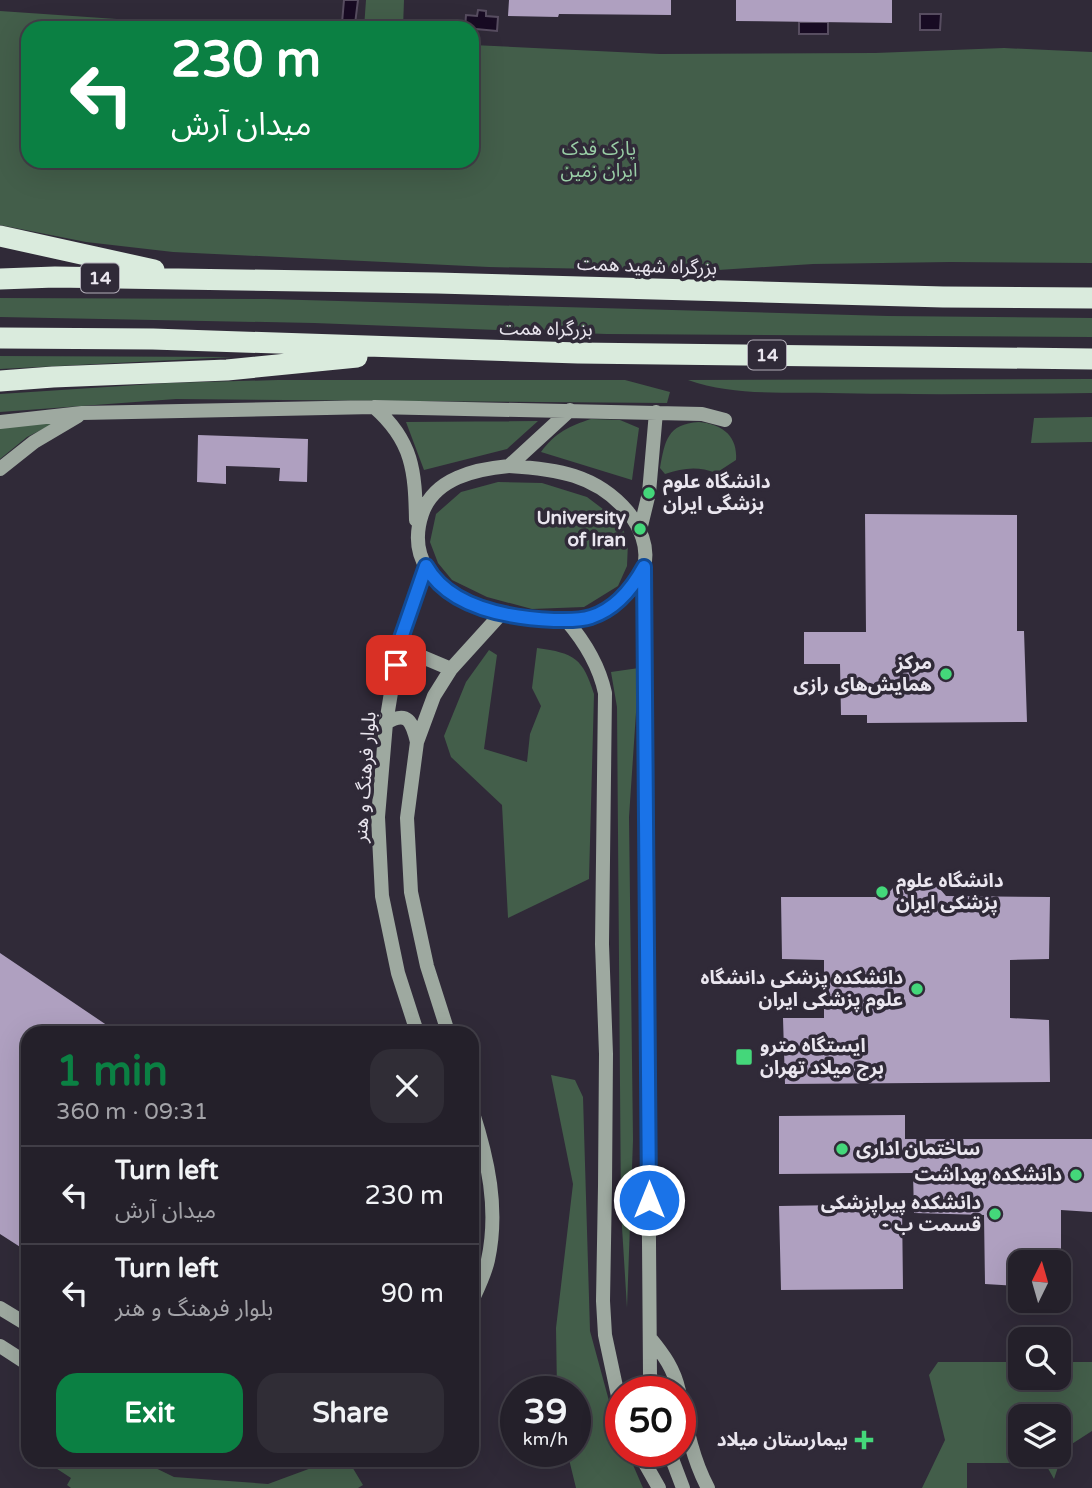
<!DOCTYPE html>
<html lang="en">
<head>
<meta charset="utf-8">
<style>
	:root { --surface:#24202a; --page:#302d36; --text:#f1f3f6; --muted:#a3a3a8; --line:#413e47; --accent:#0b8043 }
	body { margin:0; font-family:"Varela Round","Noto Sans Arabic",sans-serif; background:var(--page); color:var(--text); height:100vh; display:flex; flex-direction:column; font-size:26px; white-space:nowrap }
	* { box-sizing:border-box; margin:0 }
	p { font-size:23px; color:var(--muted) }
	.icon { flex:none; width:38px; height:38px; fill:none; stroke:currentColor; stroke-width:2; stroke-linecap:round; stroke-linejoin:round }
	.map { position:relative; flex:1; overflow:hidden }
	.side { position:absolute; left:21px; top:1026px; width:458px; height:441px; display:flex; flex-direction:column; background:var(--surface); border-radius:21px; box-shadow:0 7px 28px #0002,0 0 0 2px var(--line) }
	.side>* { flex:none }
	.banner { position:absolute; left:21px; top:21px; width:458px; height:147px; border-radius:21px; box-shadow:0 7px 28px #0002,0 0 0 2px var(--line); background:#0b8043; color:#fff; overflow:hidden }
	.needle { width:46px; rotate:5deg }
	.fabs { position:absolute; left:1008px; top:1250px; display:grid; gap:14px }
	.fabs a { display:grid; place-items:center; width:63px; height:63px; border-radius:14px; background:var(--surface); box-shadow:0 7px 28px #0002,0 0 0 2px var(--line); font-size:35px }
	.speed { position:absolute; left:500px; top:1376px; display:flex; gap:14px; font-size:35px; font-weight:700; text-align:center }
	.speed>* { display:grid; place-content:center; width:91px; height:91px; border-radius:50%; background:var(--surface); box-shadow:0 7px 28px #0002,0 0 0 2px var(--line); line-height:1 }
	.speed small { font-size:18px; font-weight:400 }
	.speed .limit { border:10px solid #d22; background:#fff; color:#111 }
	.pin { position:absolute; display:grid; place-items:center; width:60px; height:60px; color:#fff; margin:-30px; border-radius:14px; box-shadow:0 4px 10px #0006 }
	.me { position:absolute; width:77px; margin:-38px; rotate:0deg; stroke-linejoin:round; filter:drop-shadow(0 0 5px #0008) }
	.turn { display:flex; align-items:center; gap:24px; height:147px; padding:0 35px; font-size:32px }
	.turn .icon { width:91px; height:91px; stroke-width:2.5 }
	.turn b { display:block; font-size:49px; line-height:60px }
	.round { display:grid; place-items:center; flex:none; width:74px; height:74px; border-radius:21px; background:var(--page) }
	.overview { display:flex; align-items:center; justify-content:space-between; height:119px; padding:0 35px }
	h1 { font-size:42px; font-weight:700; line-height:52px; color:var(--accent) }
	.action { display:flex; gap:14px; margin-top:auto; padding:14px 35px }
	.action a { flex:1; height:80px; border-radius:21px; background:var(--accent); color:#fff; font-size:28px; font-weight:700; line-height:80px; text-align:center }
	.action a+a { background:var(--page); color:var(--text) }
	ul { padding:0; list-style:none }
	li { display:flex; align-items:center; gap:21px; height:98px; padding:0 35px; border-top:2px solid var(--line) }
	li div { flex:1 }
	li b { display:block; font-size:26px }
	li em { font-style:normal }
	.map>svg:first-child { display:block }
	.green { fill:#435e4a; fill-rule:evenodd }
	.water { fill:#180b23; stroke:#574d60; stroke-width:2 }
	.building { fill:#afa0c0 }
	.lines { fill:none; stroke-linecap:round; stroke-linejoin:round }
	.secondary { stroke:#9ea9a0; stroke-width:14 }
	.highway { stroke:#daebdd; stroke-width:21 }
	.route-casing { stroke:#114b97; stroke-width:18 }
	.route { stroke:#1a73e8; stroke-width:12 }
	.poi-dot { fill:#44d77a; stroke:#302a38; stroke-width:2.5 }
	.labels { text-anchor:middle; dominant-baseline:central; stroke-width:7; stroke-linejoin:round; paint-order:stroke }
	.shield { fill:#302a38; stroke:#b2aeb8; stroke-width:2 }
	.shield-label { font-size:18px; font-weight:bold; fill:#eae6ef }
	.park-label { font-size:19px; fill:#99cea6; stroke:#302a38 }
	.street-label { font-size:19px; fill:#eae6ef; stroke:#302a38 }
	.poi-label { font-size:19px; font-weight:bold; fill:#eae6ef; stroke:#302a38; text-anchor:end }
</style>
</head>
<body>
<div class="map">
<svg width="1092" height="1488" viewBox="0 0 1092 1488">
	<rect width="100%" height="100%" fill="#302a38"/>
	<path class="green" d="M366,0H404L403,28H364Z
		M0,11L248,28H28V161H472L473,45L660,54L875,53L1004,48L1092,52V263L950,262L813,264L703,271L489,267L173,252L86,242L0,225Z
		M0,298L267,299L888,316L1092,318V337L606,334L314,323L0,317Z
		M0,356L233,357L0,369Z
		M1092,379V393C1005,394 918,395 830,393C783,392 733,396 688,380Z
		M278,380H625L670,392L667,403L176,399L0,412V394L168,383Z
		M1092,417V442L1031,443L1034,418Z
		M591,419L620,420L639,428L632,480L541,452C555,433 569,426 591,419Z
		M538,421L507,449L424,470L406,422Z
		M57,422L27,437L0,459V428Z
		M699,422C721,424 738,435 736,460L716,473C698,466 683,468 665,474L660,468C665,441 667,424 699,422Z
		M498,482L542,483L587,497L620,522L628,542L627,566L618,586L584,607L532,609L487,597L452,580L438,563L430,542L436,514L461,492Z
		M537,648C575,653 583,659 594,694L589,879L508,918L502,805L451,757L444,736L466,682L489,650L497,655L484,749L527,762L530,734L541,706L532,688Z
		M639,668L629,817L633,1140L627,1308L621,1211L617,707L611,672Z
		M551,1075L575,1080L583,1097L590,1331L615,1423L621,1438V1451H627L643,1488H576L567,1451H576V1391H557L556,1328L573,1184Z
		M938,1362H1020V1377H1059V1362H1092V1431L1064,1449L1054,1479L1045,1463H967V1488H922L945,1440L929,1375ZM1020,1416H1059V1454H1020Z
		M28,1454V1460H139L174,1477L268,1484L333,1460H348L363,1485L358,1488H71L67,1485L71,1478L48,1463L39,1469L24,1460Z"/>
	<path class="water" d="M344,0H358L355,24L342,23Z
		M478,10L486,11V16L498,17L497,31L465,28L466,15L477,16Z
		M920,14H941L940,30H920Z
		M799,22H828V34H799Z"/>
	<path class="building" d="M509,0H671V15L559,14L558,17L508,16Z
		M736,0H892V23L736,21Z
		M198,435L308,439L307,482L279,481L280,468L226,466V484L197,482Z
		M865,514L1017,515V631H1024L1027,722L867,723V715H841L840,664H804V632H866Z
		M918,876L935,883L946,896L1050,897L1049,959L1010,960V1018L1049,1020L1050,1082L785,1084L783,1018H824V960L782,959L781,897H885L900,880Z
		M0,953L117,1032H28V1252L0,1234Z
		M905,1115V1139H1092V1212L1061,1210V1262H1020V1286L985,1284L984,1215L914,1213L913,1173L779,1174V1116Z
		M902,1204L903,1289L781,1290L779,1206Z"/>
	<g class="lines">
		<path class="secondary" d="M374,407C413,441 415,471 416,520
			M0,422L82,413L374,407L702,414L725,420
			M509,466C556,469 596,474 628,512C640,527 649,547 644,566C638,589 610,614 588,618C526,630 393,601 422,514C434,478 476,469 509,466Z
			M509,466L570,410
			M0,469L34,442L78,416
			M640,530L649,493L656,412
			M644,567L650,1375L654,1391
			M566,620C585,642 599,665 605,693L602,944L606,1054L605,1186L603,1301L605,1335L621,1410
			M399,644L413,653L451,669
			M386,723C408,710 412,722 417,742
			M417,1032L398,973L382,896L378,817L386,723L399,644L426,566
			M448,1032L427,966L411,892L407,818L417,742L434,696L451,669L500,615
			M472,1110C488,1159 499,1209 488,1260C485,1274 478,1288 472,1301
			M0,1308L28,1325
			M650,1338C664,1355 674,1369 679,1391
			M0,1346L28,1364
			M681,1399C687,1430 693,1460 708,1488
			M638,1451L659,1488
			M669,1451L683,1488"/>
		<path class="highway" d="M0,236L154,270
			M0,279L55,277L437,283L943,297L1092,298
			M0,338L153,339L578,353L1092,359
			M0,381L53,377L227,370L357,357"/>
	</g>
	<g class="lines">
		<g class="route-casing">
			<path id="route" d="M396,665L399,644L426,566C450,609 510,618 554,620C566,620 580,621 591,617C616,609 632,589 644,567L649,1200"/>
		</g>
		<use href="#route" class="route"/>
	</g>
	<g class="poi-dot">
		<circle cx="649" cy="493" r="7"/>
		<circle cx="640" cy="529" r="7"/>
		<circle cx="946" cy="674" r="7"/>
		<circle cx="882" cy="892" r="7"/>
		<circle cx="917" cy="989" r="7"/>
		<rect x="735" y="1048" width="18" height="18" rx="3.5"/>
		<circle cx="842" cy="1149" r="7"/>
		<circle cx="1076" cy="1175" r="7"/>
		<circle cx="995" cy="1214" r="7"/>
		<path d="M860.5 1429.5h7v7h7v7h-7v7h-7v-7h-7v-7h7z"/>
	</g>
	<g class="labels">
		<g class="shield">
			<rect x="81" y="263.5" width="38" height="29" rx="5"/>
			<rect x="748" y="340.5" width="38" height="29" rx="5"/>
		</g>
		<g class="shield-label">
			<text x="100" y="278">14</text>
			<text x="767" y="355">14</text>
		</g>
		<g class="park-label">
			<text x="599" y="149">پارک فدک<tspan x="599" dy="22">ایران زمین</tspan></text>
		</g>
		<g class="street-label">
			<text transform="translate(647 266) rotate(2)">بزرگراه شهید همت</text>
			<text transform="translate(546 329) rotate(1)">بزرگراه همت</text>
			<text transform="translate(365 777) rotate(-86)">بلوار فرهنگ و هنر</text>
		</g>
		<g class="poi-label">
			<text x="663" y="482" text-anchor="start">دانشگاه علوم<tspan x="663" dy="22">بزشگى ايران</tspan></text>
			<text x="626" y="518">University<tspan x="626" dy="22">of Iran</tspan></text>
			<text x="932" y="663">مرکز<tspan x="932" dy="22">همایش‌های رازی</tspan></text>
			<text x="896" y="881" text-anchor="start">دانشگاه علوم<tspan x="896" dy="22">پزشکی ایران</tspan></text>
			<text x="903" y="978">دانشکده پزشکی دانشگاه<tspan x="903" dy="22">علوم پزشکی ایران</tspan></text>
			<text x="760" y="1046" text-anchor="start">ایستگاه مترو<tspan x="760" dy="22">برج میلاد تهران</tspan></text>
			<text x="856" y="1149" text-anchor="start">ساختمان اداری</text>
			<text x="1062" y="1175">دانشکده بهداشت</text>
			<text x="981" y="1203">دانشکده پیراپزشکی<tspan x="981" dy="22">- قسمت ب</tspan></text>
			<text x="848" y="1440">بیمارستان میلاد</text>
		</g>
	</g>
</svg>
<div class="fabs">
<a><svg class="needle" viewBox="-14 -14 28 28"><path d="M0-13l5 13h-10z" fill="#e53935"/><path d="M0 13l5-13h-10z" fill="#a3a3a8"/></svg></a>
<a><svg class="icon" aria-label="search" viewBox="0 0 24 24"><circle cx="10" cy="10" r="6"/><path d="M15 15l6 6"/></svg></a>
<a><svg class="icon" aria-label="layers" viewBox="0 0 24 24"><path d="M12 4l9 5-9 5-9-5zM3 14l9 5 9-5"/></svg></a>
</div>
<div class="speed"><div>39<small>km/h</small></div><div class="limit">50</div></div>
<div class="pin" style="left:396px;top:665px;background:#d93025"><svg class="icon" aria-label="arrive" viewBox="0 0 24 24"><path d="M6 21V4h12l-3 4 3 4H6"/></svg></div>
<svg class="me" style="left:649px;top:1200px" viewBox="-20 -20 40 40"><circle r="17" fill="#1a73e8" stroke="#fff" stroke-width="3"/><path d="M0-11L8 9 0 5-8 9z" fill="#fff"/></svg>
<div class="banner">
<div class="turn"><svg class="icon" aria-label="left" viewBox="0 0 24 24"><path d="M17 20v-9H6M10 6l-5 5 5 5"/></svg><div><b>230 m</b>میدان آرش</div></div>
</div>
<section class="side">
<div class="overview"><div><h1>1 min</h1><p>360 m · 09:31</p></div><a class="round"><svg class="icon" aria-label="close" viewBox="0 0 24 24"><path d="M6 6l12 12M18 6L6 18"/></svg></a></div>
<ul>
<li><svg class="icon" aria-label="left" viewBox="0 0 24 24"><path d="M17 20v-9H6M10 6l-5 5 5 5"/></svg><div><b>Turn left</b><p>میدان آرش</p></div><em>230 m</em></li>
<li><svg class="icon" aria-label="left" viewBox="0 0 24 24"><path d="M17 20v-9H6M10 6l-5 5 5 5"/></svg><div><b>Turn left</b><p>بلوار فرهنگ و هنر</p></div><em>90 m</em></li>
</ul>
<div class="action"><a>Exit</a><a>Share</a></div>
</section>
</div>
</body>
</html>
